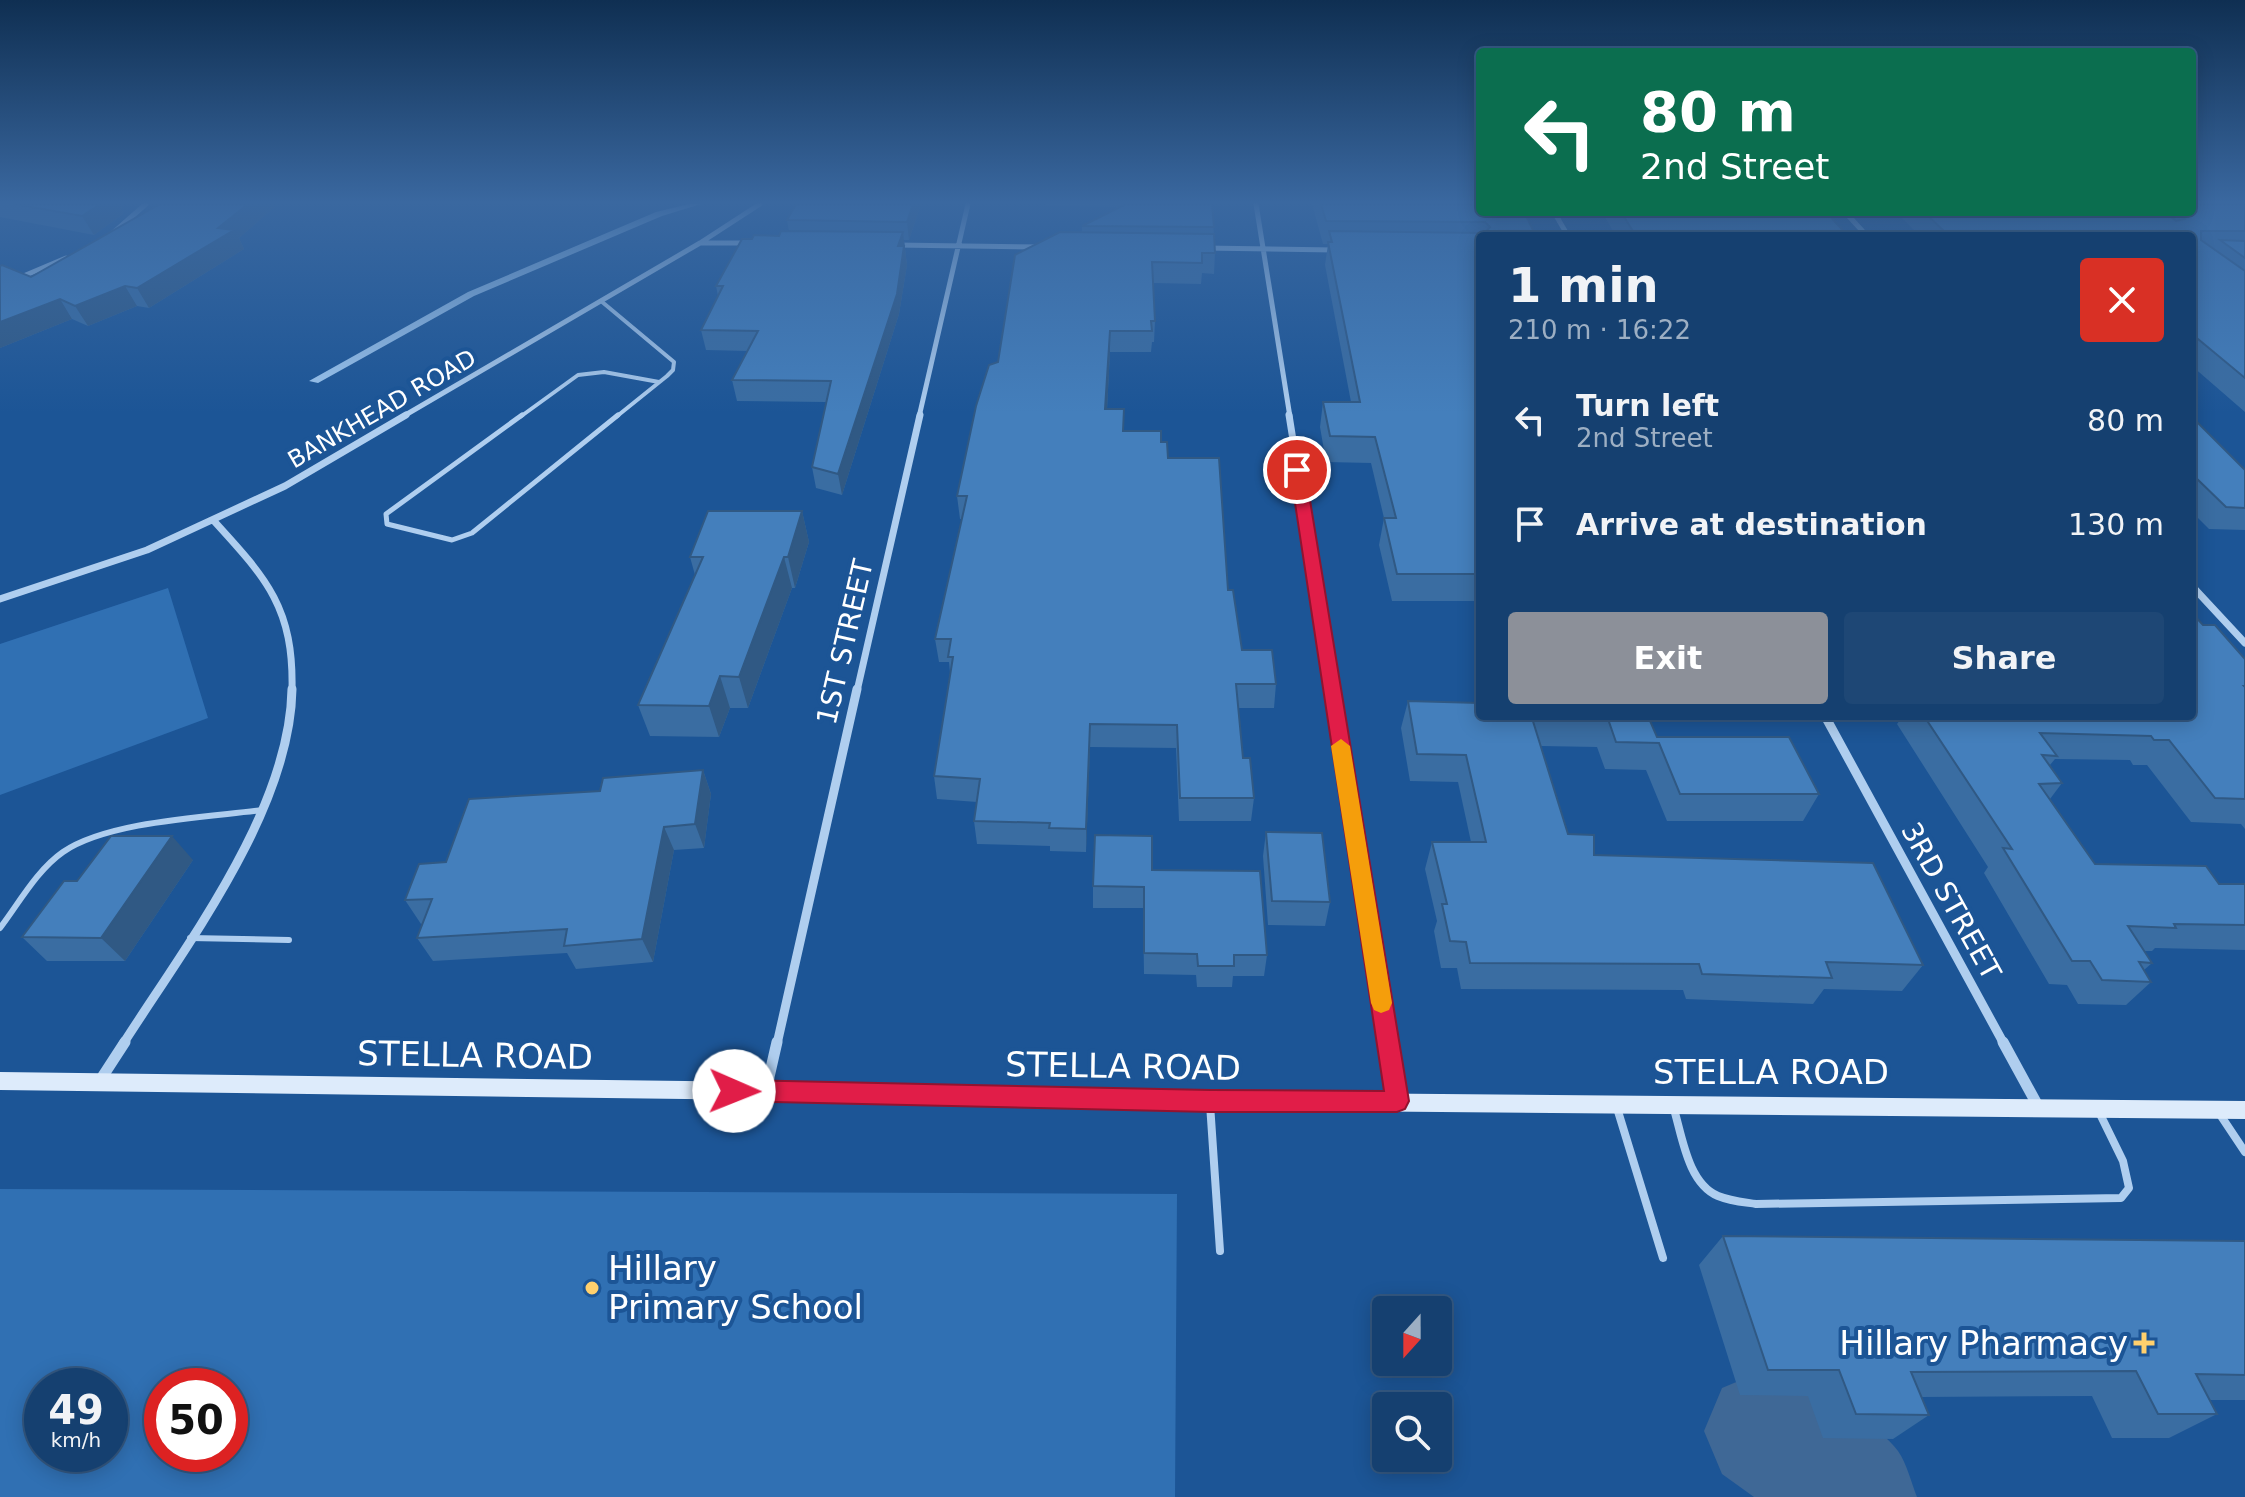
<!DOCTYPE html>
<html lang="en">
<head>
<meta charset="utf-8">
<style>
	:root { --surface:#154070; --page:#1e4775; --text:#f1f3f6; --muted:#9dafc3; --line:#345983; --accent:#8c9099 }
	body { margin:0; font-family:"DejaVu Sans",sans-serif; background:var(--page); color:var(--text); height:100vh; display:flex; flex-direction:column; font-size:30px; white-space:nowrap }
	* { box-sizing:border-box; margin:0 }
	p { font-size:26px; color:var(--muted) }
	.icon { flex:none; width:44px; height:44px; fill:none; stroke:currentColor; stroke-width:2; stroke-linecap:round; stroke-linejoin:round }
	.map { position:relative; flex:1; overflow:hidden }
	.details { position:absolute; left:1476px; top:232px; width:720px; height:488px; display:flex; flex-direction:column; background:var(--surface); border-radius:8px; box-shadow:0 4px 20px #0003,0 0 0 2px var(--line) }
	.details>* { flex:none }
	.guide { position:absolute; left:1476px; top:48px; width:720px; height:168px; border-radius:8px; box-shadow:0 4px 20px #0003,0 0 0 2px var(--line); background:#0b6e4f; color:#fff; overflow:hidden }
	.needle { width:52px; rotate:201deg }
	.tools { position:absolute; left:1372px; top:1296px; display:grid; gap:16px }
	.tools a { display:grid; place-items:center; width:80px; height:80px; border-radius:8px; background:var(--surface); box-shadow:0 4px 20px #0003,0 0 0 2px var(--line); font-size:40px }
	.speed { position:absolute; left:24px; top:1368px; display:flex; gap:16px; font-size:40px; font-weight:700; text-align:center }
	.speed>* { display:grid; place-content:center; width:104px; height:104px; border-radius:50%; background:var(--surface); box-shadow:0 4px 20px #0003,0 0 0 2px var(--line); line-height:1 }
	.speed small { font-size:20px; font-weight:400 }
	.speed .limit { border:12px solid #d22; background:#fff; color:#111 }
	.pin { position:absolute; display:grid; place-items:center; width:68px; height:68px; color:#fff; margin:-34px; border:4px solid #fff; border-radius:50%; box-shadow:0 2px 8px #0007 }
	.me { position:absolute; width:88px; margin:-44px; rotate:91deg; stroke-linejoin:round; filter:drop-shadow(0 0 6px #0008) }
	.turn { display:flex; align-items:center; gap:28px; height:168px; padding:0 32px; font-size:36px }
	.turn .icon { width:104px; height:104px; stroke-width:2.5 }
	.turn b { display:block; font-size:56px; line-height:68px }
	.round { display:grid; place-items:center; flex:none; width:84px; height:84px; border-radius:8px; background:var(--page) }
	.headline { display:flex; align-items:center; justify-content:space-between; height:136px; padding:0 32px }
	h1 { font-size:48px; font-weight:700; line-height:60px }
	.cta { display:flex; gap:16px; margin-top:auto; padding:16px 32px }
	.cta a { flex:1; height:92px; border-radius:8px; background:var(--accent); color:#fff; font-size:32px; font-weight:700; line-height:92px; text-align:center }
	.cta a+a { background:var(--page); color:var(--text) }
	ul { padding:0; list-style:none }
	li { display:flex; align-items:center; gap:24px; height:104px; padding:0 32px }
	li div { flex:1 }
	li b { display:block; font-size:30px }
	li em { font-style:normal }
	.map>svg:first-child { display:block }
	.green { fill:#3070b3; fill-rule:evenodd }
	.lines { fill:none; stroke-linecap:round; stroke-linejoin:round }
	.stream { fill:#a2caf1; fill-rule:evenodd }
	.river { fill:#3f6896; fill-rule:evenodd }
	.service-far3 { stroke:#afceef; stroke-width:4 }
	.service-far2 { stroke:#afceef; stroke-width:5 }
	.service-far1 { stroke:#afceef; stroke-width:6 }
	.service { stroke:#afceef; stroke-width:8 }
	.minor-far3 { stroke:#afceef; stroke-width:5 }
	.minor-far2 { stroke:#afceef; stroke-width:7 }
	.minor-far1 { stroke:#afceef; stroke-width:9 }
	.minor { stroke:#afceef; stroke-width:11 }
	.secondary { fill:#ddebfb; fill-rule:evenodd }
	.wall { fill:#3a6da2 }
	.shaded-wall { fill:#305984 }
	.building { fill:#447fbc; stroke:#305984; stroke-width:2 }
	.route { fill:#e11d48; stroke:#92132f; stroke-width:2 }
	.slow { fill:#f59e0b }
	.poi-dot { fill:#ffd06d; stroke:#1c5596; stroke-width:3 }
	.labels { text-anchor:middle; dominant-baseline:central; stroke-width:8; stroke-linejoin:round; paint-order:stroke }
	.far-street-label { font-size:24px; fill:#fff; stroke:#1c5596 }
	.street-label { font-size:28px; fill:#fff; stroke:#1c5596 }
	.near-street-label { font-size:34px; fill:#fff; stroke:#1c5596 }
	.near-poi-label { font-size:34px; fill:#fff; stroke:#1c5596; text-anchor:start }
</style>
</head>
<body>
<div class="map">
<svg width="2245" height="1497" viewBox="0 0 2245 1497">
	<rect width="100%" height="100%" fill="#1c5596"/>
	<path class="green" d="M168,588L208,718L0,795V644Z
		M0,1189L1177,1194L1175,1497H0ZM42,1386H110V1454H42ZM162,1386H230V1454H162Z"/>
	<g class="lines">
		<path class="stream" d="M689,204H701L662,216L474,296L318,383L309,381L468,292L656,212Z"/>
		<path class="river" d="M1765,1370C1799,1384 1877,1421 1898,1451C1907,1464 1911,1482 1917,1497H1754L1722,1474L1704,1431L1722,1388Z"/>
		<path class="service-far3" d="M601,301L674,362L673,370L667,376L616,417
			M520,417L578,375L604,372L659,382"/>
		<path class="service-far2" d="M522,415L386,514L387,524L452,540L472,533L618,415"/>
		<path class="service-far1" d="M0,928C19,903 37,870 63,852C108,821 209,817 263,810
			M190,938L289,940"/>
		<path class="service" d="M1210,1104L1220,1251
			M1673,1106C1682,1134 1687,1183 1718,1196C1730,1201 1743,1202 1756,1204L2121,1198L2129,1188L2123,1161L2100,1114
			M1617,1108L1663,1258
			M2219,1113L2245,1152"/>
		<path class="minor-far3" d="M1256,204L1290,417
			M1554,212L1568,236
			M1845,212L1867,236
			M113,233L146,204
			M700,243H747
			M896,245L1043,247
			M1204,248L1335,250
			M0,286L66,258
			M402,417L700,243L760,204
			M919,417L968,204"/>
		<path class="minor-far2" d="M1289,415L1333,691
			M214,521C267,579 294,608 292,691
			M2192,586L2245,643
			M0,599L147,550L285,486L406,415
			M857,691L920,415"/>
		<path class="minor-far1" d="M1332,689L1388,1044
			M1825,716L2004,1044
			M123,1044C187,944 290,810 292,689
			M777,1044L857,689"/>
		<path class="minor" d="M1388,1042L1397,1101
			M2003,1042L2038,1106
			M99,1082L125,1042
			M766,1090L777,1042"/>
		<path class="secondary" d="M0,1072L766,1082L1210,1092L2245,1101V1119L1210,1110L766,1100L0,1090Z"/>
	</g>
	<path class="wall" d="M0,204H121L123,214L94,235L0,217Z
		M160,204H275L276,206L239,238L244,249L149,308L137,306L88,326L72,319L0,348V266L31,277Z
		M796,204H921L909,240H904L907,265L899,314L842,495L816,488L812,467L826,402L737,401L732,380L748,351L706,350L701,330L718,296L716,286L752,239L779,236L789,231L787,220Z
		M1045,204H1212L1215,253L1214,274L1202,273L1201,284L1153,283L1155,321L1154,342H1152L1151,352H1110L1107,409L1124,431L1161,442L1228,590L1242,650L1276,684L1274,708H1238L1243,758L1254,798L1251,821H1179L1176,748L1090,747L1086,852L1050,851V846L977,844L974,821L977,802L937,799L934,776L950,673L949,662H939L935,639L962,519H960L957,496L998,362L1082,232V226L1119,207L1045,206Z
		M1312,204H1480L1524,212L1480,236V601H1392L1379,545L1384,518L1371,463L1326,462L1320,427L1323,402H1351L1325,265L1328,244H1323Z
		M2245,204V412L2192,366V236H1920L1896,212H2192Z
		M1602,212H1826L1848,236H1616Z
		M2192,417L2245,470V530L2209,529L2192,512Z
		M802,511L809,542L795,588H792L748,708H730L719,737L650,736L638,705L695,575L690,557Z
		M2203,625L2245,659V829L2241,824L2191,822L2147,765H2133L2130,760L2055,759L2050,765L2062,783L2050,799L2095,864L2219,884H2245V950L2155,948L2152,951H2144L2152,963L2144,970L2151,982L2126,1005L2078,1004L2067,985L2049,984L1984,873L1988,867L1897,724L1903,716H2192Z
		M1480,675V716H1648L1657,737L1819,794L1803,821H1667L1646,770L1605,769L1597,747L1541,746L1568,834L1594,855L1923,965L1902,991L1824,989L1813,1004L1686,999L1683,990L1461,989L1457,968H1441L1434,931L1437,921L1425,869L1432,842H1471L1458,782L1410,781L1401,728L1408,701L1477,703L1475,694Z
		M703,770L711,794L704,848L674,850L653,962L576,969L567,953L433,961L417,938L423,923L421,924L405,900L446,862L600,791Z
		M1266,832L1330,902L1325,926L1268,925L1263,856Z
		M193,860L125,961H47L22,937L77,881Z
		M1152,870L1267,955L1264,976H1233L1232,987H1197L1196,975L1144,974L1143,908H1093V886Z
		M1723,1236L2245,1241V1400H2210L2217,1414L2169,1438H2112L2092,1396L1921,1397L1929,1415L1893,1439L1823,1438L1808,1396L1740,1395L1699,1265Z"/>
	<path class="shaded-wall" d="M100,204H121L123,214L94,235L82,216Z
		M248,204H275L276,206L239,238L244,249L149,308L137,288L218,228Z
		M913,204H921L909,240L907,222Z
		M903,232L907,265L899,314L842,495L838,474L898,246Z
		M125,286L137,306L88,326L75,306Z
		M60,299L72,319L0,348V322Z
		M1110,331V352L1106,431L1105,409Z
		M802,511L809,542L795,588L788,557Z
		M784,557L792,588L748,708L739,677Z
		M720,676L730,708L719,737L709,706Z
		M1090,724V747L1086,852V829Z
		M703,770L711,794L704,848L695,824Z
		M664,827L674,850L653,962L642,939Z
		M172,836L193,860L125,961L101,938Z"/>
	<path class="building" d="M14,204H100L82,216Z
		M160,204H248L218,228L234,230L137,288L125,286L75,306L60,299L0,322V266L2,265L31,277Z
		M796,204H913L907,222L787,220Z
		M1126,204H1212L1214,227L1082,226Z
		M1321,204H1480V212H1524L1536,236H1480V574H1397L1384,518H1396L1375,437L1330,436L1323,402H1360L1328,242H1332L1329,231L1485,233L1490,227L1485,222L1326,221Z
		M2192,204H2245V231H2201V240L2245,271V378L2192,334V236H1949L1924,212H2164L2176,221L2185,219L2182,212H2192Z
		M1621,212H1826L1848,236H1636Z
		M781,231L903,232L898,246H904L897,294L838,474L812,467L831,381L732,380L758,331L701,330L723,286H716L742,239H752L754,235L779,236Z
		M1060,232L1214,234L1215,253H1202V263L1152,262L1155,321H1151L1152,331H1110L1105,409H1124L1123,431H1161V442H1167L1168,458H1219L1228,590H1233L1242,650H1272L1276,684H1236L1243,758H1250L1254,798H1180L1177,725L1090,724L1086,829L1049,828L1050,823L974,821L980,779L934,776L953,657H948L951,639H935L967,496H957L976,406L989,365L998,362L1015,255Z
		M2220,240L2245,241V258Z
		M2192,417L2245,470V508L2226,507L2192,474Z
		M708,511H802L788,557H784L739,677L720,676L709,706L638,705L703,557H690Z
		M2192,613L2203,625H2215L2245,659V686H2244L2245,687V799L2215,798L2169,740H2154L2151,736L2040,733L2057,756L2042,755L2062,783L2039,784L2095,864L2206,866L2219,884H2245V925L2174,924L2176,928L2128,926L2152,963L2139,962L2151,982L2102,980L2090,961H2072L2003,848L2012,849L1924,716H2192Z
		M1408,701L1480,703V716H1648L1657,737H1789L1819,794H1680L1659,743L1616,742L1608,719L1532,718L1568,834L1594,835V855L1873,863L1923,965L1826,962L1832,978L1702,974L1699,964L1470,963L1466,942L1450,941L1442,904H1447L1432,842H1486L1466,755L1417,754Z
		M703,770L695,824L664,827L642,939L564,946L567,929L417,938L432,899L405,900L419,864L446,862L469,799L600,791L603,778Z
		M1266,832L1322,833L1330,902L1272,901Z
		M1095,835L1152,836V870L1260,871L1267,955H1234V966H1198L1197,954L1144,953V887L1093,886Z
		M111,836H172L101,938L22,937L64,881H77Z
		M1723,1236L2245,1241V1375L2196,1374L2217,1414H2158L2136,1371L1911,1372L1929,1415L1856,1414L1839,1370H1768Z"/>
	<linearGradient id="sky" x2="0" y2="1"><stop stop-color="#0f2f52"/><stop offset="0.49" stop-color="#3a68a0"/><stop offset="1" stop-color="#3a68a0" stop-opacity="0"/></linearGradient>
	<rect width="2245" height="413" fill="url(#sky)"/>
	<path class="route" d="M1297,466L1305,470L1409,1101L1405,1109L1397,1112H1210L734,1101L726,1098L722,1091L726,1083L734,1080L1210,1090L1384,1091L1290,470Z"/>
	<path class="slow" d="M1341,739L1350,746L1392,1003L1389,1010L1381,1013L1374,1010L1371,1003L1331,746Z"/>
	<g class="poi-dot">
		<circle cx="592" cy="1288" r="8"/>
		<path d="M2140 1331h8v8h8v8h-8v8h-8v-8h-8v-8h8z"/>
	</g>
	<g class="labels">
		<g class="far-street-label">
			<text transform="translate(382 409) rotate(-30)">BANKHEAD ROAD</text>
		</g>
		<g class="street-label">
			<text transform="translate(845 642) rotate(-77)">1ST STREET</text>
			<text transform="translate(1951 901) rotate(61)">3RD STREET</text>
		</g>
		<g class="near-street-label">
			<text transform="translate(475 1055) rotate(1)">STELLA ROAD</text>
			<text transform="translate(1123 1066) rotate(1)">STELLA ROAD</text>
			<text x="1771" y="1072">STELLA ROAD</text>
		</g>
		<g class="near-poi-label">
			<text x="608" y="1268">Hillary<tspan x="608" dy="39">Primary School</tspan></text>
			<text x="2128" y="1343" text-anchor="end">Hillary Pharmacy</text>
		</g>
	</g>
</svg>
<div class="tools">
<a><svg class="needle" viewBox="-14 -14 28 28"><path d="M0-13l5 13h-10z" fill="#e53935"/><path d="M0 13l5-13h-10z" fill="#9dafc3"/></svg></a>
<a><svg class="icon" aria-label="search" viewBox="0 0 24 24"><circle cx="10" cy="10" r="6"/><path d="M15 15l6 6"/></svg></a>
</div>
<div class="speed"><div>49<small>km/h</small></div><div class="limit">50</div></div>
<div class="pin" style="left:1297px;top:470px;background:#d93025"><svg class="icon" aria-label="arrive" viewBox="0 0 24 24"><path d="M6 21V4h12l-3 4 3 4H6"/></svg></div>
<svg class="me" style="left:734px;top:1091px" viewBox="-20 -20 40 40"><circle r="19" fill="#fff"/><path d="M0-13L10 11 0 6-10 11z" fill="#e11d48"/></svg>
<div class="guide">
<div class="turn"><svg class="icon" aria-label="left" viewBox="0 0 24 24"><path d="M17 20v-9H6M10 6l-5 5 5 5"/></svg><div><b>80 m</b>2nd Street</div></div>
</div>
<section class="details">
<div class="headline"><div><h1>1 min</h1><p>210 m · 16:22</p></div><a class="round" style="background:#d93025;color:#fff"><svg class="icon" aria-label="close" viewBox="0 0 24 24"><path d="M6 6l12 12M18 6L6 18"/></svg></a></div>
<ul>
<li><svg class="icon" aria-label="left" viewBox="0 0 24 24"><path d="M17 20v-9H6M10 6l-5 5 5 5"/></svg><div><b>Turn left</b><p>2nd Street</p></div><em>80 m</em></li>
<li><svg class="icon" aria-label="arrive" viewBox="0 0 24 24"><path d="M6 21V4h12l-3 4 3 4H6"/></svg><div><b>Arrive at destination</b></div><em>130 m</em></li>
</ul>
<div class="cta"><a>Exit</a><a>Share</a></div>
</section>
</div>
</body>
</html>
